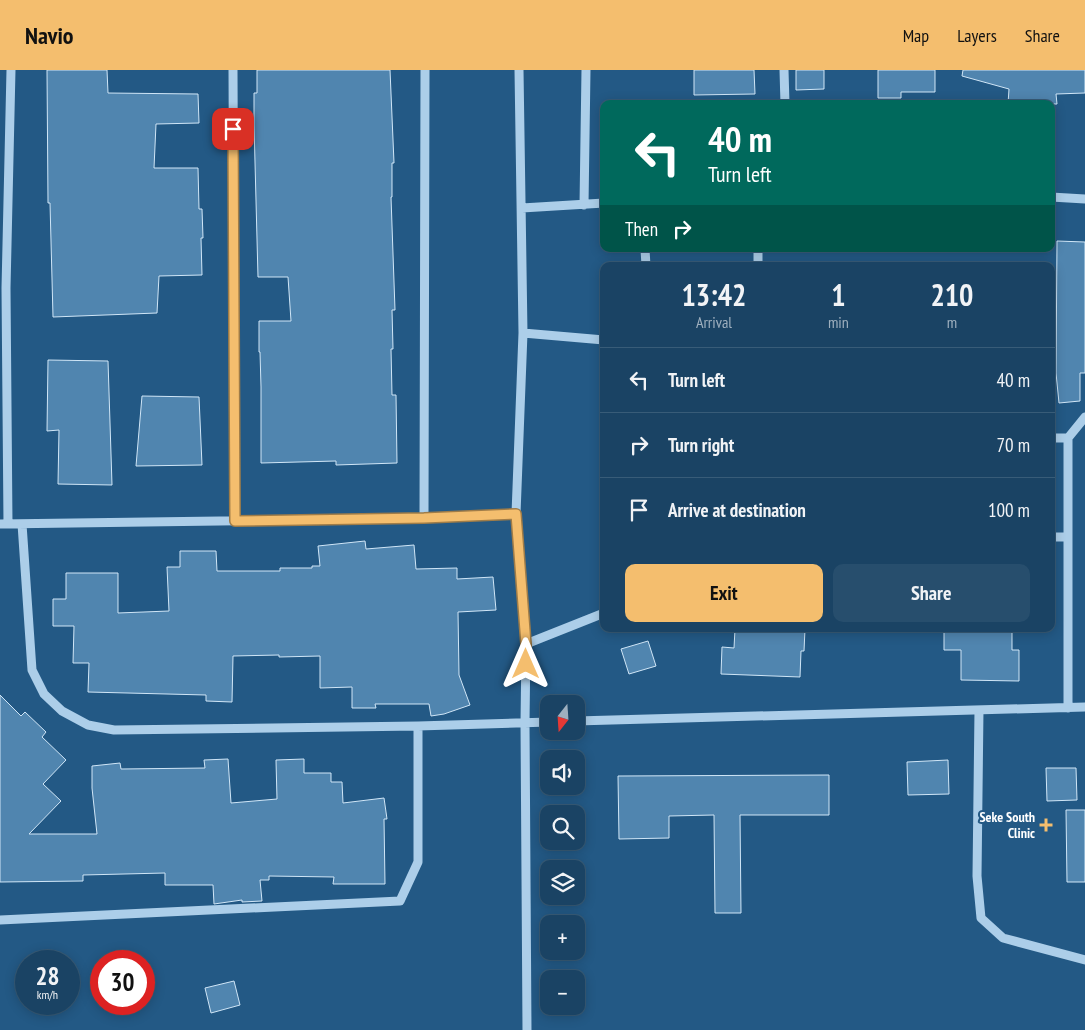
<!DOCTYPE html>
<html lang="en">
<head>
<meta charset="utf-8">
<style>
	:root { --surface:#1a4364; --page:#274e6d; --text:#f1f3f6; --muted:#9fb0bf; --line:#385c78; --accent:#f4be6e }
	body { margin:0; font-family:"PT Sans Narrow",sans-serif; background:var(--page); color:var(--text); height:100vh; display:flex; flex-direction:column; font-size:19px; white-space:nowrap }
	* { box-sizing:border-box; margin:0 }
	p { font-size:16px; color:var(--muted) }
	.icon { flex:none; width:28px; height:28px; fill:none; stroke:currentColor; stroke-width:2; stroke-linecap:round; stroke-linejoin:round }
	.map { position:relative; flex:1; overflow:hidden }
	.panel { position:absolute; left:600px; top:192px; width:455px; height:370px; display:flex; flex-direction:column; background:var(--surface); border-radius:10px; box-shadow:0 2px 12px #0003,0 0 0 1px var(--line) }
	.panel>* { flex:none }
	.banner { position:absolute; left:600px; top:30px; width:455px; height:152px; border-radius:10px; box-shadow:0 2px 12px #0003,0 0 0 1px var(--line); background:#00695c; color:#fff; overflow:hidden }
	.needle { width:32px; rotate:197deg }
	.controls { position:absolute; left:540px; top:625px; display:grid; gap:10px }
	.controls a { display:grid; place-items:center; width:45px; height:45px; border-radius:10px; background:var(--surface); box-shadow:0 2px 12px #0003,0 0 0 1px var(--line); font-size:25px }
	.speed { position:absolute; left:15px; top:880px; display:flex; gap:10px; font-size:25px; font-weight:700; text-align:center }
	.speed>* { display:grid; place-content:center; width:65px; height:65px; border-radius:50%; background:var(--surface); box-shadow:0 2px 12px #0003,0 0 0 1px var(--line); line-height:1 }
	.speed small { font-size:12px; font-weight:400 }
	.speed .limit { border:8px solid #d22; background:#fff; color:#111 }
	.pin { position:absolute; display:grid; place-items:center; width:42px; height:42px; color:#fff; margin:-21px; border-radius:10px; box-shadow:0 2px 8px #0006 }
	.me { position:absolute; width:55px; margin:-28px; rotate:0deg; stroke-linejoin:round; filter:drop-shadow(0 0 4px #0008) }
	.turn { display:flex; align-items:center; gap:18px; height:105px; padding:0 25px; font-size:22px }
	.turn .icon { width:65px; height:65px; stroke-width:2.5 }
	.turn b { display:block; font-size:35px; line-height:42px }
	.then { display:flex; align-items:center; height:48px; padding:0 25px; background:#0003; gap:10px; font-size:19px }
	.eta { display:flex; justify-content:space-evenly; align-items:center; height:85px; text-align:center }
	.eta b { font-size:30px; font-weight:800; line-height:35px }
	.button { display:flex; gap:10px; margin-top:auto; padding:10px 25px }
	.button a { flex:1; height:58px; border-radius:10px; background:var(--accent); color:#111; font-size:20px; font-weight:800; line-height:58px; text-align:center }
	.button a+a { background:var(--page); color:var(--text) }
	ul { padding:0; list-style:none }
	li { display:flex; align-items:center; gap:15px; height:65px; padding:0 25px; border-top:1px solid var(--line) }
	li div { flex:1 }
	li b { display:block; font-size:19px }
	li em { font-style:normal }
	header { display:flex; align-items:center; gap:30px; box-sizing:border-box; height:70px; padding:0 25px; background:var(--accent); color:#111 }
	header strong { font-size:24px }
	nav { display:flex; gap:28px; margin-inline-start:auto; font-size:18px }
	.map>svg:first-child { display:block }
	.building { fill:#5085af; stroke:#d0e6f7 }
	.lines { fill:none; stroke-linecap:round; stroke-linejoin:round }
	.minor { stroke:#accee9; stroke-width:9 }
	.route-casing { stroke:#9f7c48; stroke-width:12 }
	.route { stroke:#f4be6e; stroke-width:9 }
	.poi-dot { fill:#f4be6e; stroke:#235985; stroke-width:2 }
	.labels { text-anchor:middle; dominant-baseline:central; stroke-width:4; stroke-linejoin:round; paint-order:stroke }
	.poi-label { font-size:14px; font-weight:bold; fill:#fff; stroke:#235985; text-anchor:end }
</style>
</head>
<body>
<header>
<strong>Navio</strong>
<nav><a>Map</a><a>Layers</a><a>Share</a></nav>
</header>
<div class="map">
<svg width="1085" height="960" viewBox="0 0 1085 960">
	<rect width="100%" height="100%" fill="#235985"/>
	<path class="building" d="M47,0H107L108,23L198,24L199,53L156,54L154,98H198L199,139H202L203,168H201L202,205L159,206L157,243L53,247L50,133H48Z
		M257,0H390L394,93H392V127H391L395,240H392L393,279H391L392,325H396L397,393L336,395V391L261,393V317L260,282H259V251H291L288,207H258L254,54V23H257Z
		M694,0H754L755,24L694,25Z
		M796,0H824V19L796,20Z
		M878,0H935V22H901V28H878Z
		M963,0H1085V23L1056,24L1057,34H1008L1009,19L962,6Z
		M1057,171L1085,172V303H1080V331L1059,333L1056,303Z
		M48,290L108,291L112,415L58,414L59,360L47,361Z
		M142,326L199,327L202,395L136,396Z
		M365,471L366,479L414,475L416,499L457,498V509L493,507L496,540L458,542L459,605L470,635L444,644L431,646L429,634H375L376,638H352V617L320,618V586L279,587V585L233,586L232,632L206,631V625L88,622L89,593H73L74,556H53V529H66V503H118V543L169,541L167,497H180V481H216L217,501H280V498H312V496H320L318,476Z
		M735,559H805L804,581H801L800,607L721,604L722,577L734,578Z
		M944,559H1012V580H1019V611L961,610V580H944Z
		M648,571L656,596L629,604L621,579Z
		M0,625L21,646L25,642L46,662L42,667L66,690L43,714L61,731L29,764H97L92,718V696L120,693L121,699L205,698L204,690L228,689L231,733L277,729L276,690L304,689V703H331V712H342L343,733L384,728L387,749H384L385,814H333L334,807L269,806V810H260L262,831L242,832V830L214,834L213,815H165V803L83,805V811L0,812Z
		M948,690L949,724L908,725L907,692Z
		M1046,698H1076L1077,730L1047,731Z
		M829,705V745H740L741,843H715L714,745L669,746V768L619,769L618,706Z
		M1066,740H1085V812H1067Z
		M234,911L240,935L211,943L205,918Z"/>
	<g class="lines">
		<path class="minor" d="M233,0L235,451
			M519,0L523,263L516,444L526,574L525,653L527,960
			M784,0L785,34
			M1051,127L1085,129
			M584,135L586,0
			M522,138L604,133
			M645,179L646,196
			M758,179V196
			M523,263L604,270
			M1051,368H1068V638
			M1068,368L1085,347
			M424,448L425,0
			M0,454L424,448L516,444
			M8,454L6,218L11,0
			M22,454L32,600L44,624L62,641L88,655L114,660L418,656L549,652
			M1051,467H1067
			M526,574L604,543
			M979,640L977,806L981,848L1003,868L1085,890
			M576,651L1085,637
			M0,850L400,831L418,792V656"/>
	</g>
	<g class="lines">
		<g class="route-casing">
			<path id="route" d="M233,59L235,451L424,448L516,444L526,574V594"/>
		</g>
		<use href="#route" class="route"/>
	</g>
	<path class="poi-dot" d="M1043.5 747.5h5v5h5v5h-5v5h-5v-5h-5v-5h5z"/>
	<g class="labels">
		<g class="poi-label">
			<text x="1035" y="747">Seke South<tspan x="1035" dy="16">Clinic</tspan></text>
		</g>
	</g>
</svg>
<div class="controls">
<a><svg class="needle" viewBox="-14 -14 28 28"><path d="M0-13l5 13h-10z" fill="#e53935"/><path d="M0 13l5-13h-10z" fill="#9fb0bf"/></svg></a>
<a><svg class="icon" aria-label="sound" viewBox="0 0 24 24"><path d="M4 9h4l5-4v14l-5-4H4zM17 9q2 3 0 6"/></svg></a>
<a><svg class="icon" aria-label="search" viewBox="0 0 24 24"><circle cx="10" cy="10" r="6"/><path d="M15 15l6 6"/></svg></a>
<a><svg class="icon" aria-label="layers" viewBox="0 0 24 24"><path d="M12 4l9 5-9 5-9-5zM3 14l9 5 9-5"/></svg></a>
<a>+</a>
<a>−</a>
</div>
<div class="speed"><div>28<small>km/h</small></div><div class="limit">30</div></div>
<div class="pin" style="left:233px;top:59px;background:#d93025"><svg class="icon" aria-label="arrive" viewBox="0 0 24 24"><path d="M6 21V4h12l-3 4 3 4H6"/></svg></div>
<svg class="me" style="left:526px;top:594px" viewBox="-20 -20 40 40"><path d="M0-17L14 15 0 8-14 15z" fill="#f4be6e" stroke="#fff" stroke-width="4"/></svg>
<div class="banner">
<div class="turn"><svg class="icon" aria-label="left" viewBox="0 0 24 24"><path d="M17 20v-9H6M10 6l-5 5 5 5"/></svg><div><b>40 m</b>Turn left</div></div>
<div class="then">Then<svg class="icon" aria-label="right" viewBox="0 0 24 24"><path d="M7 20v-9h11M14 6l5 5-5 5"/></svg></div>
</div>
<section class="panel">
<div class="eta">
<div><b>13:42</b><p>Arrival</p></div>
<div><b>1</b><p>min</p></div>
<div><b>210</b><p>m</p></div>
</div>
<ul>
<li><svg class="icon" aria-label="left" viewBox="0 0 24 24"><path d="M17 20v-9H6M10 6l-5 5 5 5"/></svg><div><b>Turn left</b></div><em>40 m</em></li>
<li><svg class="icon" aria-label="right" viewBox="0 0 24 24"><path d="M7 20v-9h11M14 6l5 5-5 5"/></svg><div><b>Turn right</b></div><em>70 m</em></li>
<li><svg class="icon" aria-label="arrive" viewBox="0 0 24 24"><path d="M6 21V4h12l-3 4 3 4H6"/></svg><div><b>Arrive at destination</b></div><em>100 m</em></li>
</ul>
<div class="button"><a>Exit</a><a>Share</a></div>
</section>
</div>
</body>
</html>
